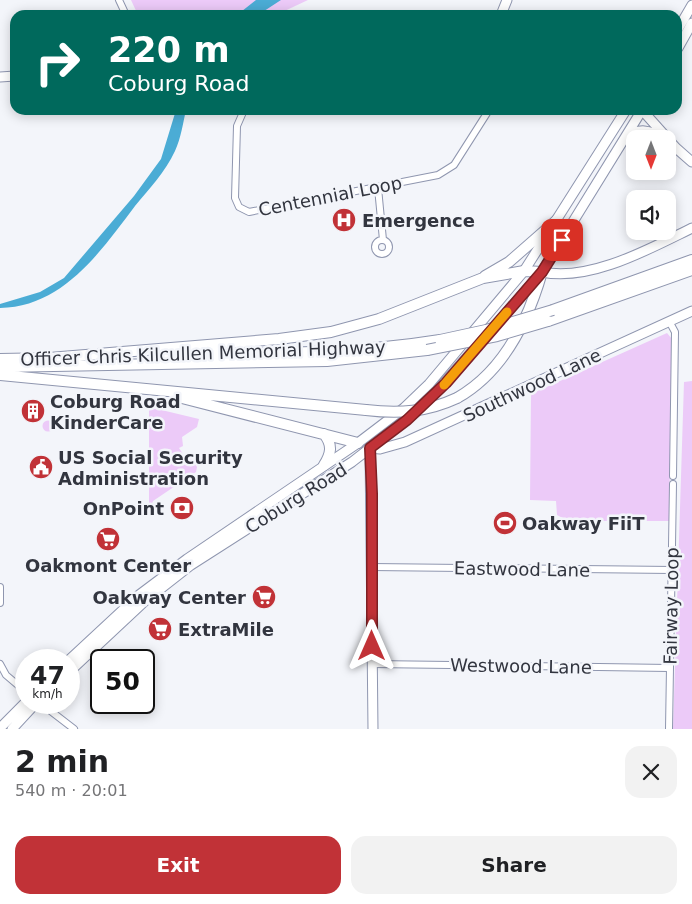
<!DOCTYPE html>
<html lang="en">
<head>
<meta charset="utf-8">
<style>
	:root { --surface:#fff; --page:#f2f2f2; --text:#202124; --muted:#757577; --accent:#c13237 }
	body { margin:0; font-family:"DejaVu Sans",sans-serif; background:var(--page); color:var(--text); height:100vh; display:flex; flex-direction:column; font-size:19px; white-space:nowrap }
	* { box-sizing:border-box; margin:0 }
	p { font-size:16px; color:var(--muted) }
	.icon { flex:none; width:28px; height:28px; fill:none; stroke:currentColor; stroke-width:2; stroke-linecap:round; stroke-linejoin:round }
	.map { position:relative; height:729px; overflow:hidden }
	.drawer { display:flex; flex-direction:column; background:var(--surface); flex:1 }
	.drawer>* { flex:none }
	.guide { position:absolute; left:10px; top:10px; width:672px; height:105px; border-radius:15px; box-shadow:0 2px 12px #0003; background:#00695c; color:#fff; overflow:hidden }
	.needle { width:32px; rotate:180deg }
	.fabs { position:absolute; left:626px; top:130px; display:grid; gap:10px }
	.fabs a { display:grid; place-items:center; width:50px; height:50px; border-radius:10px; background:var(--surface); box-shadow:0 2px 12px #0003; font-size:25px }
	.speed { position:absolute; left:15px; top:649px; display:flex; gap:10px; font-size:25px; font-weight:700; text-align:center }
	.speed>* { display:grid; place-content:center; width:65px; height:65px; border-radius:50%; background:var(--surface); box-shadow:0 2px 12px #0003; line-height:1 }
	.speed small { font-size:12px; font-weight:400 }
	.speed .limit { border:2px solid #111; border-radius:8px; background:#fff; color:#111 }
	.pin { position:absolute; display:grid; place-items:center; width:42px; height:42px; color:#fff; margin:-21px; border-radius:10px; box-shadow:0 2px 8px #0006 }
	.me { position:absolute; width:55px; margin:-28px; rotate:0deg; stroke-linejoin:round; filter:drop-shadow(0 0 4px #0008) }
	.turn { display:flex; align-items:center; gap:18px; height:105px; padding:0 15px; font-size:22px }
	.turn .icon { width:65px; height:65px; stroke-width:2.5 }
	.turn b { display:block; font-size:35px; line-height:42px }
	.round { display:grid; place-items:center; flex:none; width:52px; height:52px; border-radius:15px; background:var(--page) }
	.overview { display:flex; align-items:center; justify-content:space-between; height:85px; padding:0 15px }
	h1 { font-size:30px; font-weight:800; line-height:38px }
	.button { display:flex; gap:10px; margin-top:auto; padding:10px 15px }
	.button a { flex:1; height:58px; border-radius:15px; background:var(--accent); color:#fff; font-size:20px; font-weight:800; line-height:58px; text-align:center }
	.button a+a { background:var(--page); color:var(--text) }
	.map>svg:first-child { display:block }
	.green { fill:#eccaf8 }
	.water { fill:#4bacd5 }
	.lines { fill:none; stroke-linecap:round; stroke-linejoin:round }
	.minor-casing { stroke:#8f96af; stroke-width:8 }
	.major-casing { stroke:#8f96af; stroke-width:11 }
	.highway-casing { stroke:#8f96af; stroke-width:12 }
	.minor { stroke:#fff; stroke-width:6 }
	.major { stroke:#fff; stroke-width:9 }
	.highway { stroke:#fff; stroke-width:10 }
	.highway-bridge-casing { stroke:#8f96af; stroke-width:12; stroke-linecap:butt }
	.highway-bridge { stroke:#fff; stroke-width:10 }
	.route-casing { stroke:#7d2024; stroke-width:12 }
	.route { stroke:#c13237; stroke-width:9 }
	.slow { stroke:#f59e0b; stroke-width:9 }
	.labels { text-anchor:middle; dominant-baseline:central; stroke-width:5; stroke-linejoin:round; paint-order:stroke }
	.street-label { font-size:18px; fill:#32353f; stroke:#f3f5fa }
	.poi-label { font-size:18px; font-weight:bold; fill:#32353f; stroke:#f3f5fa; text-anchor:start }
</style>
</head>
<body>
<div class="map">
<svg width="692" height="729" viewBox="0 0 692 729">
	<rect width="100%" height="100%" fill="#f3f5fa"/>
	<path class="green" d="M131,0H308L276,15H138Z
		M667,333L672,339L669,521H568L557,515L556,501L530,500L531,394Z
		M692,381V729H673L684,382Z
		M149,407L199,419L197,427L182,437L183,446L179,448L187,460L191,458L197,467L196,472L153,501L151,506L149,505Z
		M42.5 426a5.5 5.5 0 1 1 11 0a5.5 5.5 0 1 1-11 0Z"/>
	<path class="water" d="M256,0H281L258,15H237Z
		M176,110H186C183,123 181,138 175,151C165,172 150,188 135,206C101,251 63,307 0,308V304L40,292L64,278L134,196L161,159Z"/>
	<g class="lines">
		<g class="minor-casing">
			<path id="minor" d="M119,0L126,15
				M244,110L237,126L235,198L239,207L249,212L438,175L454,165L489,110
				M378,188L383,240
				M375 247a7 7 0 1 1 14 0a7 7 0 1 1-14 0Z
				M669,321L675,332L673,476
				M371,567L673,570
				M0,587V603
				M0,664L6,675L26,692
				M372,664L670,668
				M39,702L74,729
				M669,729L673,484"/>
		</g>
		<g class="major-casing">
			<path id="major" d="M501,15L507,0
				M678,29L692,5
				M678,48L692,23
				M0,77L15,76
				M642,110L676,148L692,162
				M627,137C638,128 651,129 661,139
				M542,272C590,282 649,249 692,228
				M369,448L380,449L405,442L692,311
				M370,448L373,729
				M69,660L139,595L187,559L358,443L404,408L429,384L524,271L626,110
				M69,672L145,601L191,565L352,462L424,406L542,272L642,110
				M0,728L26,702
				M12,729L37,702"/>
		</g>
		<g class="highway-casing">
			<path id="highway" d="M485,276L509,262L557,220
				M553,310L692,260
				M548,321L692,270
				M159,355C253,353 347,355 440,340
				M49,358L279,339L331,332L379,319L483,278L524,271L542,272C528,321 503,372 457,398
				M0,359L54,358
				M0,367L327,361L427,350
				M0,375L366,410
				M178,397L358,443
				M324,465C331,454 333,445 324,434"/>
		</g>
		<use href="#minor" class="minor"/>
		<use href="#major" class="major"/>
		<use href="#highway" class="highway"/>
		<g class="highway-bridge-casing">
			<path id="highway-bridge" d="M440,340L486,330L553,310
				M427,350L497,336L548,321
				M366,410C399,414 427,412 457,398"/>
		</g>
		<use href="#highway-bridge" class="highway-bridge"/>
	</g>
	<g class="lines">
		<g class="route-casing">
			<path id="route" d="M372,646V494L370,448L407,420L446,383L542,272L562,240"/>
		</g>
		<use href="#route" class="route"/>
		<path class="slow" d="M444,385L507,312"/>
	</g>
	<defs>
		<g id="hospital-disc" transform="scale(1.25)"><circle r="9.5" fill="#c13237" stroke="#f3f5fa"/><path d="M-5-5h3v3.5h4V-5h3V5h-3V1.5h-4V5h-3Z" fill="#fff"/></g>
		<g id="building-disc" transform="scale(1.25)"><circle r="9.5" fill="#c13237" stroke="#f3f5fa"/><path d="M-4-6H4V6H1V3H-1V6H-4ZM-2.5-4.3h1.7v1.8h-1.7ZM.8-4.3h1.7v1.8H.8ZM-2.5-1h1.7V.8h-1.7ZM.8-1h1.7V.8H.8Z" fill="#fff"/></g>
		<g id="civic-disc" transform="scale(1.25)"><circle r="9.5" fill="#c13237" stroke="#f3f5fa"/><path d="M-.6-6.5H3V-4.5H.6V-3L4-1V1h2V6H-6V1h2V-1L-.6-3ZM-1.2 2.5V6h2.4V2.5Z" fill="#fff"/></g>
		<g id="bank-disc" transform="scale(1.25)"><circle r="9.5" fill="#c13237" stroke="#f3f5fa"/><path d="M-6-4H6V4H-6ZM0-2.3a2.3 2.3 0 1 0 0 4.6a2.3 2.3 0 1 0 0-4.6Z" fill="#fff"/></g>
		<g id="stadium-disc" transform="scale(1.25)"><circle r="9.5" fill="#c13237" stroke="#f3f5fa"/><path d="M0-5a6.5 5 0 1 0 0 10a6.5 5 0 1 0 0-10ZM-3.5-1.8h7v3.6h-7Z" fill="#fff"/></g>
		<g id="supermarket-disc" transform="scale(1.25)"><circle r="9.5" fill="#c13237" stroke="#f3f5fa"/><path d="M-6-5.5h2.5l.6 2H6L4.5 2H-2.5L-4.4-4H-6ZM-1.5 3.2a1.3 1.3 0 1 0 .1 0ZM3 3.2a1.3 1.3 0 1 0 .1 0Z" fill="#fff"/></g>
	</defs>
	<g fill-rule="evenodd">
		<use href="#hospital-disc" x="344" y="220"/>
		<use href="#building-disc" x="33" y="411"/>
		<use href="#civic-disc" x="41" y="467"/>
		<use href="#bank-disc" x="182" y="508"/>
		<use href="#stadium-disc" x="505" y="523"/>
		<use href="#supermarket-disc" x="108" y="539"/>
		<use href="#supermarket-disc" x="264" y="597"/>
		<use href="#supermarket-disc" x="160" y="629"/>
	</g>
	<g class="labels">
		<g class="street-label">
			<text transform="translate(330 196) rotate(-11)">Centennial Loop</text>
			<text transform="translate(203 353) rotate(-2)">Officer Chris Kilcullen Memorial Highway</text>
			<text transform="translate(532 385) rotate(-25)">Southwood Lane</text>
			<text transform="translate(296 498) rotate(-32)">Coburg Road</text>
			<text transform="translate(522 569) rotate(1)">Eastwood Lane</text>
			<text transform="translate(671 606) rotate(-89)">Fairway Loop</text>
			<text transform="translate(521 666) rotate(1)">Westwood Lane</text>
		</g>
		<g class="poi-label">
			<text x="362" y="220">Emergence</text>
			<text x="50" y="401">Coburg Road<tspan x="50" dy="21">KinderCare</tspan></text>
			<text x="58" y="457">US Social Security<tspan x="58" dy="21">Administration</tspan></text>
			<text x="164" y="508" text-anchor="end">OnPoint</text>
			<text x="522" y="523">Oakway FiiT</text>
			<text x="108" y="565" text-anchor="middle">Oakmont Center</text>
			<text x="246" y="597" text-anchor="end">Oakway Center</text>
			<text x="178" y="629">ExtraMile</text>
		</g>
	</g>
</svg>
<div class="fabs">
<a><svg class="needle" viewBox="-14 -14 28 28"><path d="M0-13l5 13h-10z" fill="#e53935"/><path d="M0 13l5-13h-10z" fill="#757577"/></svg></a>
<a><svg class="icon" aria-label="sound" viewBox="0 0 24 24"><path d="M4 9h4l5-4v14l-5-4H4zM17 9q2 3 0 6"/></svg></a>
</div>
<div class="speed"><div>47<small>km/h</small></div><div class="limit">50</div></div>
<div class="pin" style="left:562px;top:240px;background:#d93025"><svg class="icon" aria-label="arrive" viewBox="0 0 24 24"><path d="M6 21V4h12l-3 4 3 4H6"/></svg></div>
<svg class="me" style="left:372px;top:646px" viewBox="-20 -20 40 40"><path d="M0-17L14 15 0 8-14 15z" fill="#c13237" stroke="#fff" stroke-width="4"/></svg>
<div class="guide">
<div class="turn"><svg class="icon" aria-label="right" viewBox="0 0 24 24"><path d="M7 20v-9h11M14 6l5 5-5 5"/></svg><div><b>220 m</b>Coburg Road</div></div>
</div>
</div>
<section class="drawer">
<div class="overview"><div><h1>2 min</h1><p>540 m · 20:01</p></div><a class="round"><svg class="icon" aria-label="close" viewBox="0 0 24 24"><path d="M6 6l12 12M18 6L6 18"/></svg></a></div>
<div class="button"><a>Exit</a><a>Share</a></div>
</section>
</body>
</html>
